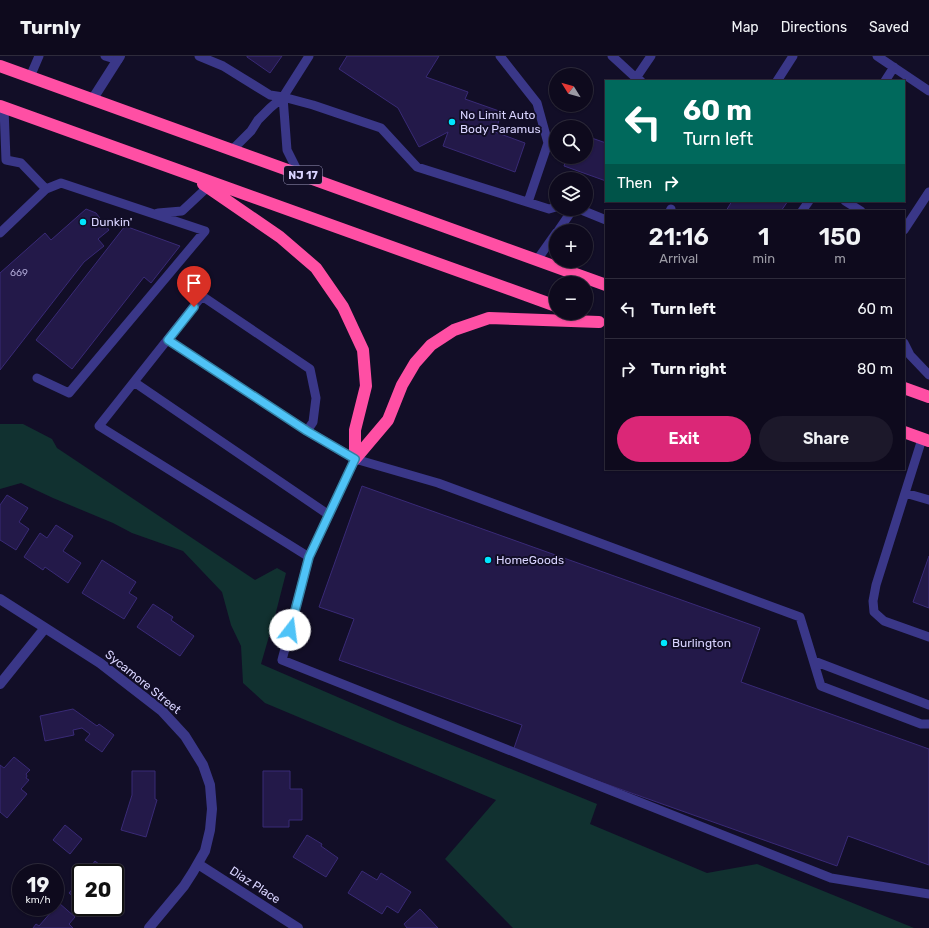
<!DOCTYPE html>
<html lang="en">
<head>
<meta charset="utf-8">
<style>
	:root { --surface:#0e0a1d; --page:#1c182a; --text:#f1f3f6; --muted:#9b9aa4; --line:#2e2b3b; --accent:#db2777 }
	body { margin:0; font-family:Rubik,sans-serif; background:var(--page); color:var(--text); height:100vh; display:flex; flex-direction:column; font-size:15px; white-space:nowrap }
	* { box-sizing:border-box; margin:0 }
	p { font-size:13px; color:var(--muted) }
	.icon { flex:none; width:22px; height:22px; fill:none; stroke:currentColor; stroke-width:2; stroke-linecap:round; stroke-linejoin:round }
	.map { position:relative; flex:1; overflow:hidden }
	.details { position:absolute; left:605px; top:154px; width:300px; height:260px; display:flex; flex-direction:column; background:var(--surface); border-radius:0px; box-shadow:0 1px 3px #0004,0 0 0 1px var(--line) }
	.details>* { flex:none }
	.top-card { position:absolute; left:605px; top:24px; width:300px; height:122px; border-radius:0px; box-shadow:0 1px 3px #0004,0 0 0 1px var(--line); background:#00695c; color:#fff; overflow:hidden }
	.needle { width:26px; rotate:307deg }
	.fabs { position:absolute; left:549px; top:12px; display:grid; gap:8px }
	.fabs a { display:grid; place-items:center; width:44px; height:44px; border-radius:50%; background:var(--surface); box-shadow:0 1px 3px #0004,0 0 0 1px var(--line); font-size:20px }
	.speed { position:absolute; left:12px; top:808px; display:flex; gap:8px; font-size:20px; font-weight:700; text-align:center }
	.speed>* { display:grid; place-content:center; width:52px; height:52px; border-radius:50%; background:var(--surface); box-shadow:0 1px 3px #0004,0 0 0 1px var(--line); line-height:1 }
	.speed small { font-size:10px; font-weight:400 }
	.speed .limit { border:2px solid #111; border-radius:6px; background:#fff; color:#111 }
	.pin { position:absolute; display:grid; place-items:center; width:34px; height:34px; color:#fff; margin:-41px -17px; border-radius:50% 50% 50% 0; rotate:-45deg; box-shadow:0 0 4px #0007 }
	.pin .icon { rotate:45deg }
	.me { position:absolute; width:44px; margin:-22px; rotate:15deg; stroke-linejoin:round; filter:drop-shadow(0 0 3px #0008) }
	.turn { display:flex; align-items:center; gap:14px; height:84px; padding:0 12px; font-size:18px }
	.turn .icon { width:52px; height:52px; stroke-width:2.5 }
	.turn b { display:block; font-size:28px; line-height:34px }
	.then { display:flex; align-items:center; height:38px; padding:0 12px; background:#0003; gap:8px; font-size:15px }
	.eta { display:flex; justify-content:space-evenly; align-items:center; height:68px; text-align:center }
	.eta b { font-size:24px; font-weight:600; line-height:28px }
	.cta { display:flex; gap:8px; margin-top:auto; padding:8px 12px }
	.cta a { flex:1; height:46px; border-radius:24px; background:var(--accent); color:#fff; font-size:16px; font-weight:600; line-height:46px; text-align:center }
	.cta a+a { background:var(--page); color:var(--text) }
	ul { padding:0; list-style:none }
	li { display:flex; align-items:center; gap:12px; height:60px; padding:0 12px; border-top:1px solid var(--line) }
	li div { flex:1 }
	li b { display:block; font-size:15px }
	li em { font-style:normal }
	header { display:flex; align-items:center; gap:24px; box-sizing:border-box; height:56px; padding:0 20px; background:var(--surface); border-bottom:1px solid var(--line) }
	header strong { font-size:19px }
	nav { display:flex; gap:22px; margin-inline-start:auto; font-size:14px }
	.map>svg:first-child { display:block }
	.green { fill:#113130 }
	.building { fill:#231949; stroke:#392a76 }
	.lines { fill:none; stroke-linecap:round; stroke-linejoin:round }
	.lane { stroke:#3a3788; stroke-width:9 }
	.street { stroke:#3a3788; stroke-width:10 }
	.highway { stroke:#ff4fa4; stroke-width:12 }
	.route-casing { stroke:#337fa1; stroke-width:10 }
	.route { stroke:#4fc3f7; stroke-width:7 }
	.poi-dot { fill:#00e6ff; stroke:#120e27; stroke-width:1.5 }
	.labels { text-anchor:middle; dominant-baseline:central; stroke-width:4; stroke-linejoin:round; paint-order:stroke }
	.number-label { font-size:10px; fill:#aca5d2 }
	.shield { fill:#120e27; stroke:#9d99be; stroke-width:1 }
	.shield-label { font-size:11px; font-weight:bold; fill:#d9d4ff }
	.poi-label { font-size:12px; fill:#d9d4ff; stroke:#120e27; text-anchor:start }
	.street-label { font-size:12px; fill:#d9d4ff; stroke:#120e27 }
</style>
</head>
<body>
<header>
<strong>Turnly</strong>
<nav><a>Map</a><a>Directions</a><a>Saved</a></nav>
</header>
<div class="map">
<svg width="929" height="872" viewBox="0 0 929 872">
	<rect width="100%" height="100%" fill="#120e27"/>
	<path class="green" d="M0,368H23L52,383L57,392L255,524L277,512L286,517L276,556L261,608L400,668L597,748L590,768L707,817L757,808L914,872H513L445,803L496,744L265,647L243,627L241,590L231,569L222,536L183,495L132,477L113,467L53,442L21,427L0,433Z"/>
	<path class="building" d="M247,0H282L270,17L247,1Z
		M347,0H439L426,21L468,36L465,43L502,56L495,76L525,87L515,116L443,90L448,76L419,91L398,52L339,13Z
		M586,80L606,87V125L564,110L567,101H586Z
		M732,145H788L781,155H726Z
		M86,153L96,157L109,174L98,183L104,190L84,206L0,314V217L45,177L51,184Z
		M125,170L180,190L151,227L144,221L72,313L36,284Z
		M362,430L760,572L741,626L929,693V809L848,780L837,810L513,695L522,669L339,604L354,563L319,551Z
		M7,439L28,452L19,466L29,473L16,494L0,484V449Z
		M56,469L73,480L63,495L81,507L68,527L45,511L43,514L24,501L40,477L47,482Z
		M929,500V552L913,546Z
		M102,504L136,526L129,537L137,542L124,563L82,537Z
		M153,548L173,561L171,564L194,580L180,600L137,571Z
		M73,653L97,670L99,668L114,679L102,696L85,684L90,678L82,672L73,674L74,679L45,685L40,660Z
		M14,701L30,714L26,718L27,720L26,722L29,724L21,733L27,738L7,762L0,756V709L4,712Z
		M132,715H155V743L157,744L146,781L121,774L132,739Z
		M263,715H290V733H302V764H289V771H263Z
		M65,769L82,783L70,798L53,784Z
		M307,779L322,788L321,790L338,802L326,821L293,801Z
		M95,805L110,817H86Z
		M362,815L377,824L381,817L411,836L398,857L387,850L382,858L348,837Z
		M81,823V847L69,837Z
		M59,847L75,861L69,868L73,872H33L36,868L39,870Z
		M420,853L438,872H407L404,868Z"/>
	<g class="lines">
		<path class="lane" d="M105,0L118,4
			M199,0L223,10L270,39L283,41L313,49L381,72L417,111L549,153L556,151
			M500,0L537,47L548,87L528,146
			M612,0L636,22L641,25
			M877,0L929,35
			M30,21L39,0
			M636,22L651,0
			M777,25L793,0
			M885,25L894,11
			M283,41L309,0
			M4,52L6,104
			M232,94L251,75L258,64L270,52L283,41L287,94L299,118
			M845,145L861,155
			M579,153L606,164
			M670,155L671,153
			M802,155L809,145
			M158,157L182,155L212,127
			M904,174L929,136
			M558,175L573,153
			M0,177L46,133L21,107L6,104
			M537,204L556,177
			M168,284L307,375
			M904,287L910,299L929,319
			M37,322L69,337L205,175L61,127L46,133
			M134,326L329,459
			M922,383L876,529L873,545L874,556L884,565L929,581
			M905,437L929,444
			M309,501L355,403
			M814,605L929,649
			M929,668H921L821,630L800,561L438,427L355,403L307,375L313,366L316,342L310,313L202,240L99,370L309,501L282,604L831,822L929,838"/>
		<path class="street" d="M92,44L120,0
			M0,543L100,607L162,655L185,680L203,709L210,729L212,753L210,774L205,795L193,816L184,830L149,872
			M0,628L45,572
			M198,808L298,872"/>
		<path class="highway" d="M0,10L606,229
			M0,50L556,250
			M203,128L280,181L316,212L343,251L363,294L366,330L355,374V403
			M904,332L929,341
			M904,376L929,385
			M355,403L388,364L402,329L415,307L431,289L454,274L489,262L599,266"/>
	</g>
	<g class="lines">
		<g class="route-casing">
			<path id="route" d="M194,251L168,284L307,375L355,403L309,501L290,574"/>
		</g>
		<use href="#route" class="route"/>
	</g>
	<g class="poi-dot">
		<circle cx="452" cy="66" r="4"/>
		<circle cx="83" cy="166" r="4"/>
		<circle cx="488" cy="504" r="4"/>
		<circle cx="664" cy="587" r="4"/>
	</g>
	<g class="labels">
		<g class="number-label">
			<text x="19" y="217">669</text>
		</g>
		<rect class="shield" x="284" y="110" width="38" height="18" rx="3"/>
		<g class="shield-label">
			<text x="303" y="119">NJ 17</text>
		</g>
		<g class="poi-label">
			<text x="460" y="59">No Limit Auto<tspan x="460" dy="14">Body Paramus</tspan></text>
			<text x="91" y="166">Dunkin'</text>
			<text x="496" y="504">HomeGoods</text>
			<text x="672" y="587">Burlington</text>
		</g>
		<g class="street-label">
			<text transform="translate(143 626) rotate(39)">Sycamore Street</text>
			<text transform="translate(255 829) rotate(33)">Diaz Place</text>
		</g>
	</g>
</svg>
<div class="fabs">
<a><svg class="needle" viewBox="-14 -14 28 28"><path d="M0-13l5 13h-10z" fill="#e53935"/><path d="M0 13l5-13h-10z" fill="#9b9aa4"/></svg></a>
<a><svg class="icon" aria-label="search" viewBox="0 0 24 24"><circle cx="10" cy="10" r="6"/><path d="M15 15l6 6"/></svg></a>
<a><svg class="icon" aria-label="layers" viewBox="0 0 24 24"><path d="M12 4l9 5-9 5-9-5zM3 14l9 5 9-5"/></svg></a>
<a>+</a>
<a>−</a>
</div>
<div class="speed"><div>19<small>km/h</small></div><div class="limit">20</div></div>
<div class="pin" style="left:194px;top:251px;background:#d93025"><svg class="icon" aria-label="arrive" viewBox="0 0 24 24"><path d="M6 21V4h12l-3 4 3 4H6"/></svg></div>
<svg class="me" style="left:290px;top:574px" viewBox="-20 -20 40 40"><circle r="19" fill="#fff"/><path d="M0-13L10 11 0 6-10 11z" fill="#4fc3f7"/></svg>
<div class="top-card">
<div class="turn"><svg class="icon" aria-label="left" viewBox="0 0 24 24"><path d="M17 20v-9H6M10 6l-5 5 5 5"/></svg><div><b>60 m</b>Turn left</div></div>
<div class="then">Then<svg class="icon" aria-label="right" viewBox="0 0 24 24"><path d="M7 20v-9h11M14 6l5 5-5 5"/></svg></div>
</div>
<section class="details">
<div class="eta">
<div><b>21:16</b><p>Arrival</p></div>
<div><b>1</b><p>min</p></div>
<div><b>150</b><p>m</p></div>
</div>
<ul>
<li><svg class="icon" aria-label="left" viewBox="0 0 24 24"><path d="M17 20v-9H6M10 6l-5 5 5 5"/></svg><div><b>Turn left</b></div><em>60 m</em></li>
<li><svg class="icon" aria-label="right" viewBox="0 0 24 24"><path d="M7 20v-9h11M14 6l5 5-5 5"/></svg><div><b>Turn right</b></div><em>80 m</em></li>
</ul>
<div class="cta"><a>Exit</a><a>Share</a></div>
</section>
</div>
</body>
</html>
